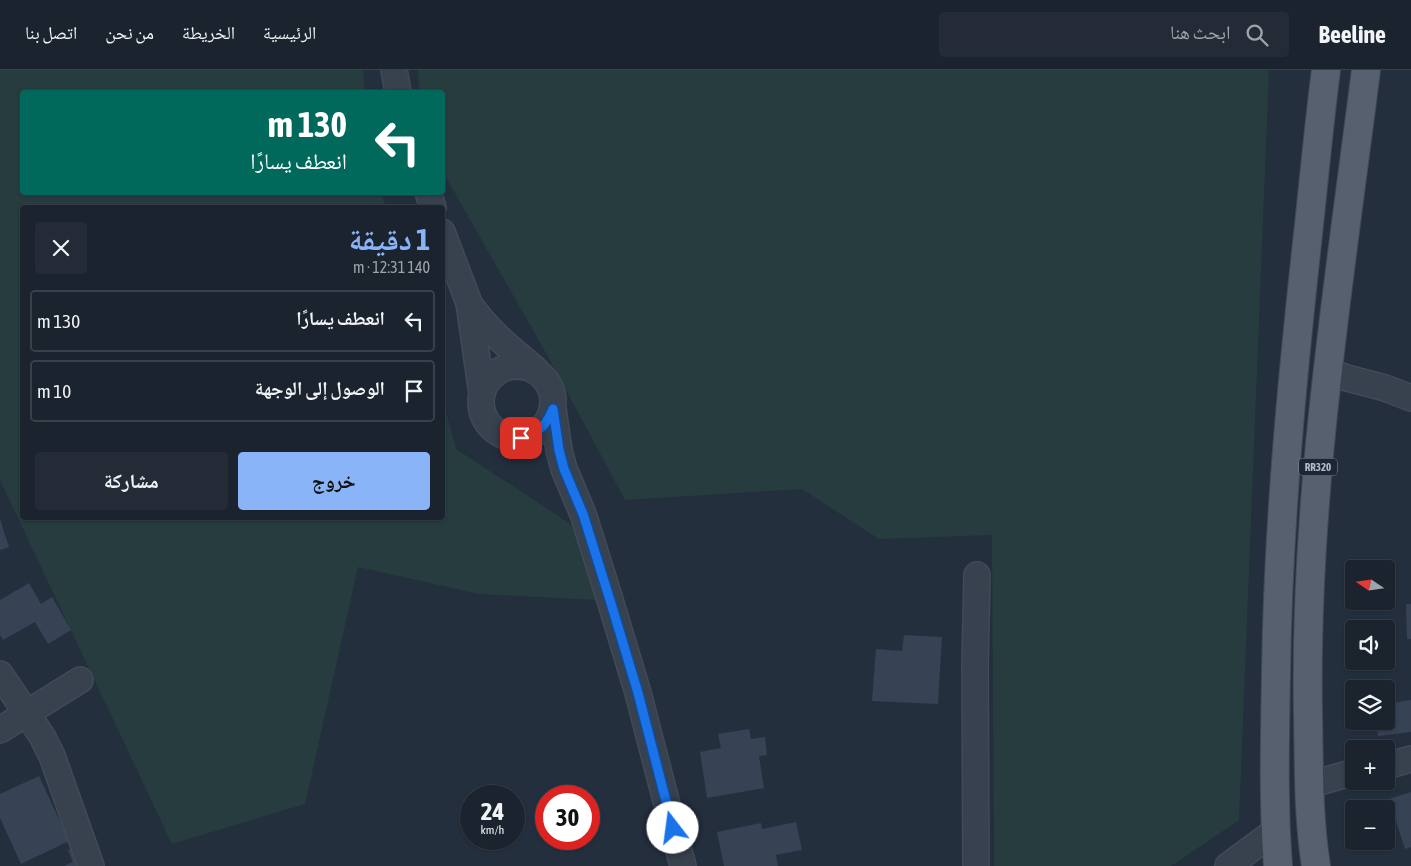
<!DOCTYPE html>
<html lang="ar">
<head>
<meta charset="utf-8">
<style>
	:root { --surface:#1b232e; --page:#242b36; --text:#f1f3f6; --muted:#a0a4aa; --line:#39404a; --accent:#8ab4f8 }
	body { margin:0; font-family:"Asap Condensed","Noto Naskh Arabic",sans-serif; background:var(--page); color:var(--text); direction:rtl; height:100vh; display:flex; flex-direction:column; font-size:19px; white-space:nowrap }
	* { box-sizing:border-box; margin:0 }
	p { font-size:16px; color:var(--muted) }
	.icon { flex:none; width:28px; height:28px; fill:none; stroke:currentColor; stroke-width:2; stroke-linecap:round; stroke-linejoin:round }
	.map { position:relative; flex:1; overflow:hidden; direction:ltr }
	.sheet { position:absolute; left:20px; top:135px; width:425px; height:315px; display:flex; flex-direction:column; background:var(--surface); border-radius:5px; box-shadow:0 1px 4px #0004,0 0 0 1px var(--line); direction:rtl }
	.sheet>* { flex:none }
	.hud { position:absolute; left:20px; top:20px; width:425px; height:105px; border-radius:5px; box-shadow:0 1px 4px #0004,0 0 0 1px var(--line); direction:rtl; background:#00695c; color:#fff; overflow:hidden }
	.needle { width:32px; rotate:283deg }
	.fabs { position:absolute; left:1345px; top:490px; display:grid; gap:10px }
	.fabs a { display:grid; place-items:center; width:50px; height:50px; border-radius:5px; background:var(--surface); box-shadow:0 1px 4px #0004,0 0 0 1px var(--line); font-size:25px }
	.speed { position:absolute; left:460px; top:715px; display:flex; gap:10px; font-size:25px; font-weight:700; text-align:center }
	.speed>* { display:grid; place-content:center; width:65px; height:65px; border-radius:50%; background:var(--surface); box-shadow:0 1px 4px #0004,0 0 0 1px var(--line); line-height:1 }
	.speed small { font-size:12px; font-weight:400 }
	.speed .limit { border:8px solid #d22; background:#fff; color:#111 }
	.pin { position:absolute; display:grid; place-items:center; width:42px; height:42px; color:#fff; margin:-21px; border-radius:10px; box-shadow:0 2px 8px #0006 }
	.me { position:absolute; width:55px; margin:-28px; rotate:345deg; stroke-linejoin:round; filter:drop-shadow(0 0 4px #0008) }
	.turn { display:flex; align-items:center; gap:18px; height:105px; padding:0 15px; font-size:22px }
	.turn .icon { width:65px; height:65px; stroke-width:2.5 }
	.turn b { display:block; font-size:35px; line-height:42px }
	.round { display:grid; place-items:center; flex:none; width:52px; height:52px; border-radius:5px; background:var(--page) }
	.headline { display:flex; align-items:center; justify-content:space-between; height:85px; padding:0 15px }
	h1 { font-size:30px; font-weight:700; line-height:38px; color:var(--accent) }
	.button { display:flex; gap:10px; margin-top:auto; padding:10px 15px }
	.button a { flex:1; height:58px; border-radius:5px; background:var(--accent); color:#111; font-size:20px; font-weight:700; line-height:58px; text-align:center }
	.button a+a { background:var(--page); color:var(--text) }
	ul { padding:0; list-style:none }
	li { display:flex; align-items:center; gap:15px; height:62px; margin:0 10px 8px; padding:0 5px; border:2px solid var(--line); border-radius:5px }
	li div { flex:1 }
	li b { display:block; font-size:19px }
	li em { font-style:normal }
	header { display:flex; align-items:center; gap:30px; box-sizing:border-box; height:70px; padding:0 25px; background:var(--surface); border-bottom:1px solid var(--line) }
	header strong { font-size:24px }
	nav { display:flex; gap:28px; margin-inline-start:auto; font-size:18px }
	.search { width:350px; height:45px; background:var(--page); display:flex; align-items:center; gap:12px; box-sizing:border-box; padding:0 18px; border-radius:5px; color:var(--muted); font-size:19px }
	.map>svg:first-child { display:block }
	.green { fill:#263c3f }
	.building { fill:#364354 }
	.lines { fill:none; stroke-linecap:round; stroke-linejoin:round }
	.street-casing { stroke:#414a57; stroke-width:28 }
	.primary-casing { stroke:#414a57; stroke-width:30 }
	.street { stroke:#38414e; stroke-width:25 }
	.primary { stroke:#56606e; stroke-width:28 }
	.route-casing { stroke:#114b97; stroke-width:12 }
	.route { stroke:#1a73e8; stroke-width:9 }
	.labels { text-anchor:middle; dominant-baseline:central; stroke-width:5; stroke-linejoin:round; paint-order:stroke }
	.shield { fill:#1d2633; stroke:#878f9c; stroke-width:1 }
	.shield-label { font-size:11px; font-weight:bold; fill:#b4bcc9 }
</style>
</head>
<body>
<header>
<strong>Beeline</strong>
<div class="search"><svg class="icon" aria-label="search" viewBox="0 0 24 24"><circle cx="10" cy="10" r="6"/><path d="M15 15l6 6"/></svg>ابحث هنا</div>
<nav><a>الرئيسية</a><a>الخريطة</a><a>من نحن</a><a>اتصل بنا</a></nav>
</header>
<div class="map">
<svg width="1411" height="796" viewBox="0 0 1411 796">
	<rect width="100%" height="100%" fill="#242f3e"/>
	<path class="green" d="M0,0H363L365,22H22V122H381L386,137L22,138V448H442L443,331L456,379L569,453L620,531L479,524L358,497L305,734L172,774L0,410Z
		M418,0H1269L1239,750L1171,796H994L992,465L879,469L802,419L625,430L551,292L443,102L442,22H419Z"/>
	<path class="building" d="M0,449L9,477L0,480Z
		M29,513L41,534L52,527L71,560L48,574L35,552L3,570L0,565V530Z
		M1406,534H1411V569H1407Z
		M904,565L942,567L938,634L872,631L876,579L902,581Z
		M1411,630V662L1378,666L1376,651H1386V634Z
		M749,659L751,669L765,667L767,685L759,686L764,718L707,728L700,682L721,678L718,664Z
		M39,706L69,771L21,794L0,748V724Z
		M1411,722V777L1405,779L1389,729Z
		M796,752L802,780L776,785L778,796H724L717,762L761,753L762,759Z
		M78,776L80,796H64L73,792L68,780Z"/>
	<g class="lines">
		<g class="street-casing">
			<path id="street" d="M394,0L398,22
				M428,122L433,138
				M442,162L469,233L482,324
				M470,235C488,261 512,280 536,300
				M481 332a36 36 0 1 1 72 0a36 36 0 1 1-72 0Z
				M1327,301L1347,308L1385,318L1411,328
				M553,339L559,380L564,399L583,444L610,530L638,623L683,796
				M0,604L42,666L52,686L91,796
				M0,660L80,610
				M1386,696L1411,689
				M1309,715L1354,702
				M976,796L975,594L977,505
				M1228,796L1275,761"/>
		</g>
		<g class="primary-casing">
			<path id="primary" d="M1278,796C1273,732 1275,668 1276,604C1278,456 1292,310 1308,164C1314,109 1319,54 1326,0
				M1316,796C1308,746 1309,694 1308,644C1304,428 1339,214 1366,0"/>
		</g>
		<use href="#street" class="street"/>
		<use href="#primary" class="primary"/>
	</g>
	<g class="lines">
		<g class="route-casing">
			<path id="route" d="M521,368C538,363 547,355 553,339L559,380L564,399L583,444L610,530L638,623L673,758"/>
		</g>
		<use href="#route" class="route"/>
	</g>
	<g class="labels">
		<rect class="shield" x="1299" y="388.5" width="38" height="17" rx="4"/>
		<g class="shield-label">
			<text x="1318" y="397">RR320</text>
		</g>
	</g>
</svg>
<div class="fabs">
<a><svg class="needle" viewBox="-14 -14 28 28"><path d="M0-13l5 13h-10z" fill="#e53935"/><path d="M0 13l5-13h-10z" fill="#a0a4aa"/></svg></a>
<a><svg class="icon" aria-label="sound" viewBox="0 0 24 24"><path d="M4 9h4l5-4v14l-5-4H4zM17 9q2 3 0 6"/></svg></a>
<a><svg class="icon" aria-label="layers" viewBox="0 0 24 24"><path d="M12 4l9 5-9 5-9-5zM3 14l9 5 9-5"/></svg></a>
<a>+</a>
<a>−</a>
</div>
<div class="speed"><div>24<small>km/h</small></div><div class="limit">30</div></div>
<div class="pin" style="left:521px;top:368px;background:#d93025"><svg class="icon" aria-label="arrive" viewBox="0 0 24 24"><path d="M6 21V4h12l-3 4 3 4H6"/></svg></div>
<svg class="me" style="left:673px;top:758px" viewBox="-20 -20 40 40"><circle r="19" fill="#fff"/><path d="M0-13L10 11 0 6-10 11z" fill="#1a73e8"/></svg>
<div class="hud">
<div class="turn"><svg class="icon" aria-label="left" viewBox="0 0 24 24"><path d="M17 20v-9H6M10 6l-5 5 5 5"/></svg><div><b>130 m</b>انعطف يسارًا</div></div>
</div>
<section class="sheet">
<div class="headline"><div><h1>1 دقيقة</h1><p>140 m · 12:31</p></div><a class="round"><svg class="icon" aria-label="close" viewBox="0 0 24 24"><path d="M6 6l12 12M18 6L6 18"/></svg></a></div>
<ul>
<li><svg class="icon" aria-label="left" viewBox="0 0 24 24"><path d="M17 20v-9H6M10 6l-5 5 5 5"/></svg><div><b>انعطف يسارًا</b></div><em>130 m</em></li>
<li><svg class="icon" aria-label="arrive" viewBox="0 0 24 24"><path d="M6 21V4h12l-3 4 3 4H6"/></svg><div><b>الوصول إلى الوجهة</b></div><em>10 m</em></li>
</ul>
<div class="button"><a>خروج</a><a>مشاركة</a></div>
</section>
</div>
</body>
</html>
